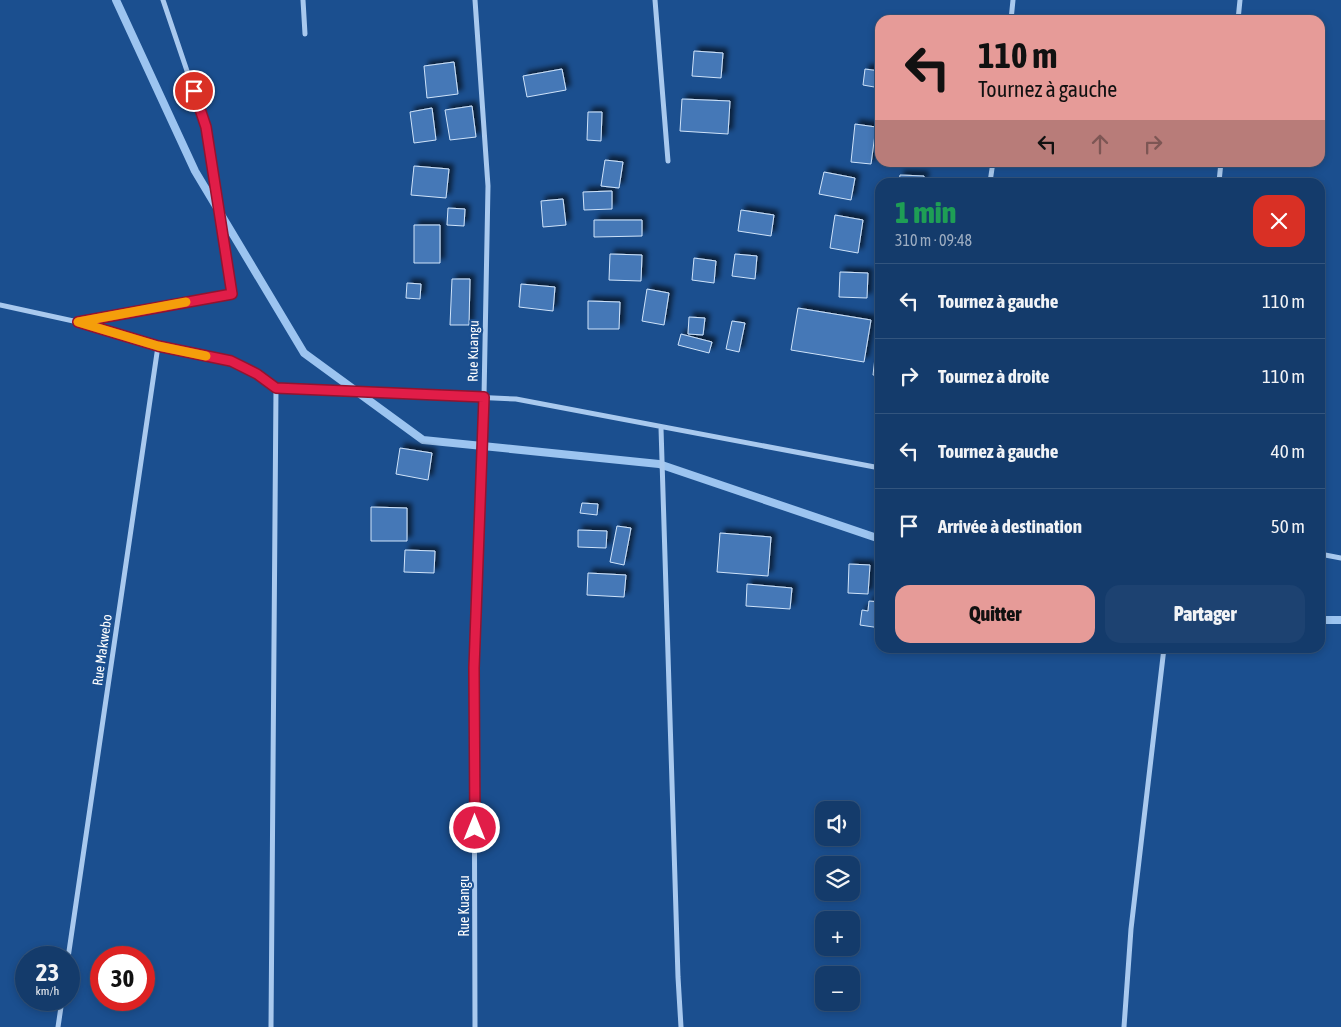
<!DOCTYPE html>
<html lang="fr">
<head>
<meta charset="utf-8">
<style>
	:root { --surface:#143b6b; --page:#1d4271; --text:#f1f3f6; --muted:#9dadc1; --line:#33557e; --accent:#e69b98 }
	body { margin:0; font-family:"Asap Condensed",sans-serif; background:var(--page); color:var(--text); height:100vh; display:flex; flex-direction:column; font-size:19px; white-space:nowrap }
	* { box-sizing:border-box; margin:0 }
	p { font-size:16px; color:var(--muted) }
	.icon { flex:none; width:28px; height:28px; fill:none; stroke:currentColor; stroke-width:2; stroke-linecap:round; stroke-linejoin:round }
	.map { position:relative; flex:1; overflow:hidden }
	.panel { position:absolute; left:875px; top:178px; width:450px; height:475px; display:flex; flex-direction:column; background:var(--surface); border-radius:15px; box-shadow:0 2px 8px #0003,0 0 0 1px var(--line) }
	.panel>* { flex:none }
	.guide { position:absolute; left:875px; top:15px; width:450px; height:152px; border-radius:15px; box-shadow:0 2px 8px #0003,0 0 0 1px var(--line); background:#e69b98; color:#111; overflow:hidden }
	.buttons { position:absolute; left:815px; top:801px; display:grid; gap:10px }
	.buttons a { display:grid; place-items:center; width:45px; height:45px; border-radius:10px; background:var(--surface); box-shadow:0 2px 8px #0003,0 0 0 1px var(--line); font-size:25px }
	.speed { position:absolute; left:15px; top:946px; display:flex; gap:10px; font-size:25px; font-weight:700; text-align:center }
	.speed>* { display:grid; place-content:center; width:65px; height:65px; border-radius:50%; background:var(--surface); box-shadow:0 2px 8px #0003,0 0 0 1px var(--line); line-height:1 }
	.speed small { font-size:12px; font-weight:400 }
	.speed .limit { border:8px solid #d22; background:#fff; color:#111 }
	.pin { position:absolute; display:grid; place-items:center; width:42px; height:42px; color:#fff; margin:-21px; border:2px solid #fff; border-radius:50%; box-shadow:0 1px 5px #0007 }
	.me { position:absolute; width:55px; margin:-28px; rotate:0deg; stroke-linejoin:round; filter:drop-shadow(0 0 4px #0008) }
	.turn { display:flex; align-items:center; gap:18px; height:105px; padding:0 20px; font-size:22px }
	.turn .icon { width:65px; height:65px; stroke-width:2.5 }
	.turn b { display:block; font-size:35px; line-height:42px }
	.lanes { display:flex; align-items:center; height:48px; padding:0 20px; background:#0003; justify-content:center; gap:25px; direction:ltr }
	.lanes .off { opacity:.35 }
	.round { display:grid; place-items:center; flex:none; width:52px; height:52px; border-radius:15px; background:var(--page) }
	.head { display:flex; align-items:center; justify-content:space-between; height:85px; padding:0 20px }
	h1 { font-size:30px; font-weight:800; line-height:38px; color:#1e9e55 }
	.action { display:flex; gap:10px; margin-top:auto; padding:10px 20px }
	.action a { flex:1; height:58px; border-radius:15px; background:var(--accent); color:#111; font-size:20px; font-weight:800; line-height:58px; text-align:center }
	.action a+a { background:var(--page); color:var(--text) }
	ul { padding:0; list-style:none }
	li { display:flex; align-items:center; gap:15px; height:75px; padding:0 20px; border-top:1px solid var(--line) }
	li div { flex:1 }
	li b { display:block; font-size:19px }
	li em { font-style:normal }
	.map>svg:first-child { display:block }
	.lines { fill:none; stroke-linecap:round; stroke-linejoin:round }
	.stream { stroke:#9cc4f0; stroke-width:8 }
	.building { fill:#4478b7; stroke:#cfe3fa; filter:url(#shadow) }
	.minor { stroke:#a9c9ee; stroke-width:5 }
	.route-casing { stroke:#92132f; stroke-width:12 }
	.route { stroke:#e11d48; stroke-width:9 }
	.slow { stroke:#f59e0b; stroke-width:9 }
	.labels { text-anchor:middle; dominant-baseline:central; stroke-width:4; stroke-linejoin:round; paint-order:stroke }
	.street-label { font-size:14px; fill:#fff; stroke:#1b4f8f }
</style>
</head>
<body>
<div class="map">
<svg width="1341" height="1027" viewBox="0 0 1341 1027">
	<defs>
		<filter id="shadow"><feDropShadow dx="4.5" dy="-4.5" stdDeviation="2.5" flood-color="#0009"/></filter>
	</defs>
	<rect width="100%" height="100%" fill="#1b4f8f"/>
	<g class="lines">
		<path class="stream" d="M116,0L195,171L304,353L423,440L659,464L880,539
			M1320,620H1341"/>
	</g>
	<path class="building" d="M694,51L723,53L721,78L692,76Z
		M454,62L458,94L427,98L424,66Z
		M562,69L566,90L527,97L523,76Z
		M865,69L880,71V88L863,85Z
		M682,99L730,101L728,134L680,131Z
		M472,106L476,137L450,140L445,110Z
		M432,108L436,140L414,143L410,112Z
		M588,112H602L601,141L587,140Z
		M855,124L876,127L871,164L851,162Z
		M605,160L623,162L619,188L601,186Z
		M414,166L449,169L446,198L411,195Z
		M824,172L855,178L851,200L819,194Z
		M900,175L924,176V182H899Z
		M612,191V209L584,210L583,192Z
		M563,199L566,225L543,227L541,201Z
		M448,208L465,209L464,226L447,225Z
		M741,210L774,215L771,236L738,231Z
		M835,215L863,220L858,253L830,248Z
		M594,220H642V236L594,237Z
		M414,225H440V263H414Z
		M610,254L642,255L641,281L609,280Z
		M735,254L757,256L755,279L732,276Z
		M694,258L716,261L714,283L692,280Z
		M840,272L868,273L867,298L839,297Z
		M452,279H470L469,325H450Z
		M407,283L421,284L420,299L406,298Z
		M521,284L555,287L553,311L519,307Z
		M647,289L669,293L664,325L642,321Z
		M588,301L620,302L619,329H588Z
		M798,308L871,320L864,362L791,350Z
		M689,317L705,318L703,335L688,334Z
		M732,321L745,323L739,352L726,349Z
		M681,334L712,342L709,353L678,345Z
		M876,349H880V376L873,375Z
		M400,448L432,453L428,480L396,474Z
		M582,503L598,504L597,515L580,513Z
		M371,507L407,508V541H371Z
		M617,526L631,528L624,565L610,562Z
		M578,530L607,531L606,548L578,547Z
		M720,533L771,537L768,576L717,572Z
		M405,550L435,551L434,573L404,572Z
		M849,564L870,565L868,594L848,593Z
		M588,573L626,575L624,597L587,595Z
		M747,584L792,588L790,609L746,606Z
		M869,601L880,602V628L860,625L862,610L868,611Z"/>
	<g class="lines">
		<path class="minor" d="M303,0L305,34
			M475,0L488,186L484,397L474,668L475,1027
			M655,0L668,161
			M1011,20L1013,0
			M1238,20L1240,0
			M990,182L993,162
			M1219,182L1221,162
			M0,305L78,322L158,346L231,361L257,374L276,388L516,399L880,468
			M80,322L232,294L206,127L163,0
			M661,428L678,977L681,1027
			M1320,554L1341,558
			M68,958L158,346
			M58,1027L62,1000
			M271,1027L276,388
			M1124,1027L1131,929L1164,648"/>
	</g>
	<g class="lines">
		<g class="route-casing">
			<path id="route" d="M194,91L206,127L232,294L78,322L158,346L231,361L257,374L276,388L484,397L474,668L475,828"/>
		</g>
		<use href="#route" class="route"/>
		<path class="slow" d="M186,302L78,322L158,346L206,356"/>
	</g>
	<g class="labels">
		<g class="street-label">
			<text transform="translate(473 351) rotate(-89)">Rue Kuangu</text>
			<text transform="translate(102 650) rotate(-82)">Rue Makwebo</text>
			<text transform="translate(464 906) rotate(-90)">Rue Kuangu</text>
		</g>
	</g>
</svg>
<div class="buttons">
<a><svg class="icon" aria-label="sound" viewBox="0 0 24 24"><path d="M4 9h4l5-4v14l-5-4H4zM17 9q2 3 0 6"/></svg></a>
<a><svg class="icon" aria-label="layers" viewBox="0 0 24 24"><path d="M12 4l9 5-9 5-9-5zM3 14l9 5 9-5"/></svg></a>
<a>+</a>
<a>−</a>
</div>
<div class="speed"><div>23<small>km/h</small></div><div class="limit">30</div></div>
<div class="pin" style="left:194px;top:91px;background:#d93025"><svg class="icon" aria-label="arrive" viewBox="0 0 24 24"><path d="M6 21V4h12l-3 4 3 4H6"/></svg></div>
<svg class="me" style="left:475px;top:828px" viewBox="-20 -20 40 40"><circle r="17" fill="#e11d48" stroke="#fff" stroke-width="3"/><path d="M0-11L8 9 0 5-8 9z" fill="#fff"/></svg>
<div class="guide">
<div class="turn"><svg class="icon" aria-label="left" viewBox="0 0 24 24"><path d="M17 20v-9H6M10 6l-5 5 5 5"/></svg><div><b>110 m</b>Tournez à gauche</div></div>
<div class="lanes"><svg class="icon" aria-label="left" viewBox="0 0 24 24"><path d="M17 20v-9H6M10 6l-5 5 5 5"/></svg><svg class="icon off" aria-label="ahead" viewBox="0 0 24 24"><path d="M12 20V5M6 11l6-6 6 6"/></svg><svg class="icon off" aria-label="right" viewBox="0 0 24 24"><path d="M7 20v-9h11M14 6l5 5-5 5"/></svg></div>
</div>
<section class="panel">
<div class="head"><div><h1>1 min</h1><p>310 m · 09:48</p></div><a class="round" style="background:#d93025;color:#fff"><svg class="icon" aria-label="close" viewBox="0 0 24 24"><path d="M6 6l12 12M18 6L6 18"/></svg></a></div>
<ul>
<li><svg class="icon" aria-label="left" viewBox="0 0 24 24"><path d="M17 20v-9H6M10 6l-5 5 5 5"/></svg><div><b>Tournez à gauche</b></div><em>110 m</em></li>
<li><svg class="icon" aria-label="right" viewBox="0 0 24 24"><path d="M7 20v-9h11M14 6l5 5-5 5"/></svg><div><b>Tournez à droite</b></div><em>110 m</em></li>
<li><svg class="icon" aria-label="left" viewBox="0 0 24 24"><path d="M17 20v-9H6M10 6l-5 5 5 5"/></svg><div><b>Tournez à gauche</b></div><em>40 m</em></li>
<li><svg class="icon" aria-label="arrive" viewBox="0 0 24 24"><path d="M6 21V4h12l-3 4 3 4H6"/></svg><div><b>Arrivée à destination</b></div><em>50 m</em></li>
</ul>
<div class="action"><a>Quitter</a><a>Partager</a></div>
</section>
</div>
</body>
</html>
